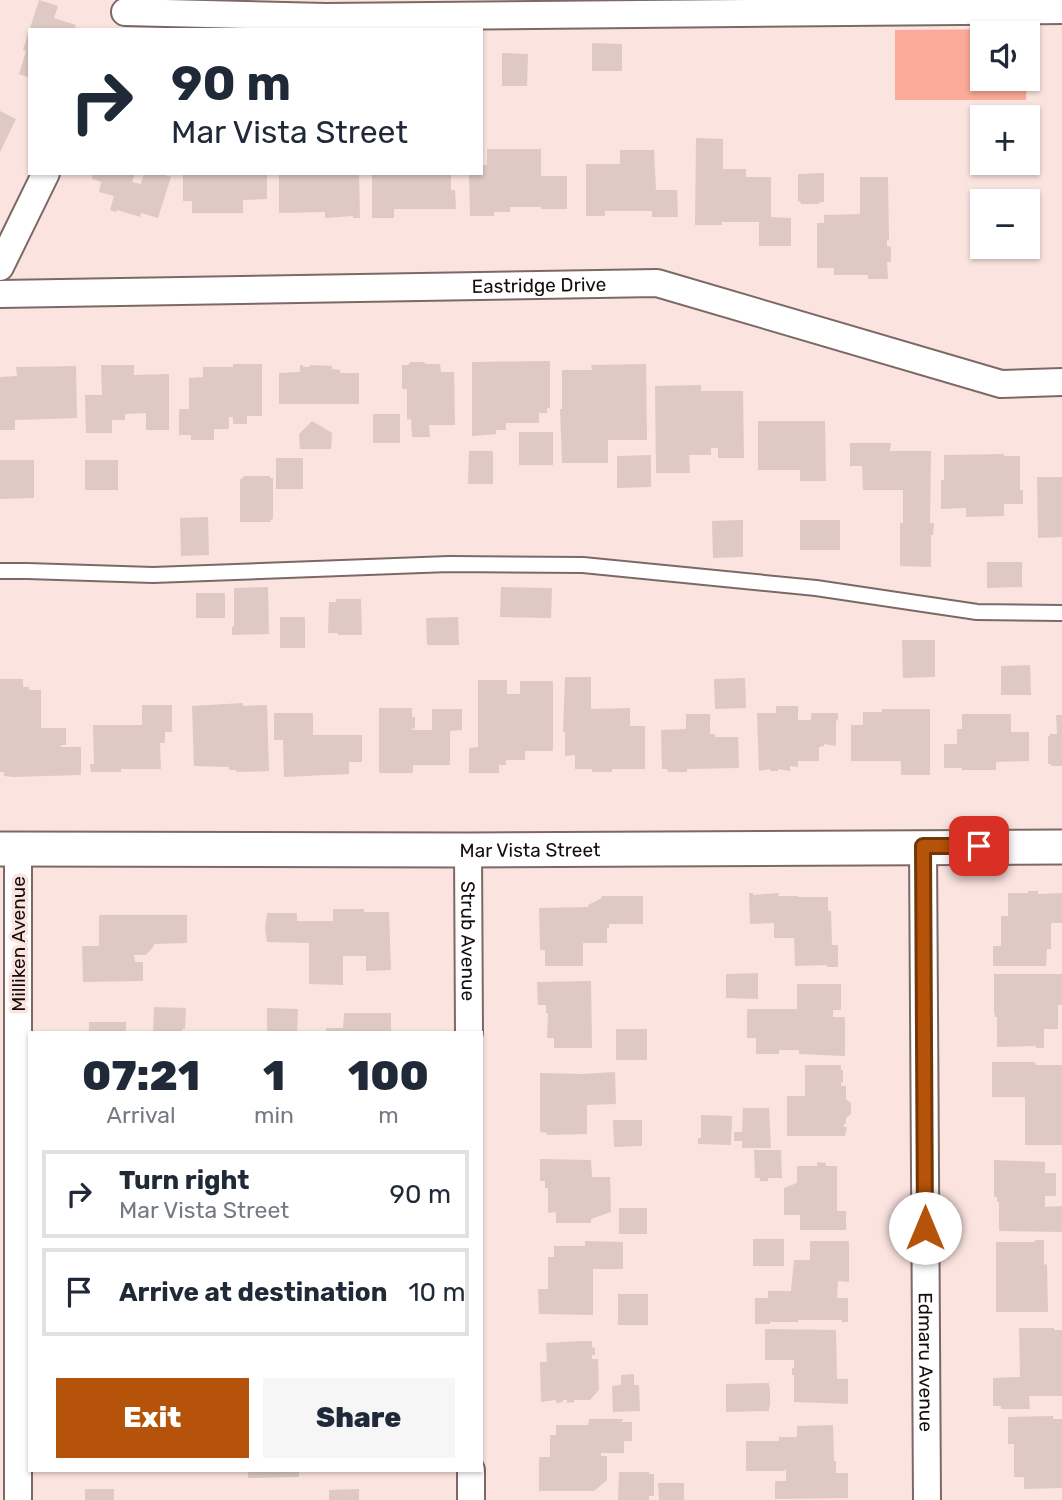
<!DOCTYPE html>
<html lang="en">
<head>
<meta charset="utf-8">
<style>
	:root { --surface:#fff; --page:#f6f6f7; --text:#1f2937; --muted:#747a83; --line:#e0e1e3; --accent:#b45309 }
	body { margin:0; font-family:Rubik,sans-serif; background:var(--page); color:var(--text); height:100vh; display:flex; flex-direction:column; font-size:26px; white-space:nowrap }
	* { box-sizing:border-box; margin:0 }
	p { font-size:23px; color:var(--muted) }
	.icon { flex:none; width:38px; height:38px; fill:none; stroke:currentColor; stroke-width:2; stroke-linecap:round; stroke-linejoin:round }
	.map { position:relative; flex:1; overflow:hidden }
	.drawer { position:absolute; left:28px; top:1031px; width:455px; height:441px; display:flex; flex-direction:column; background:var(--surface); border-radius:0px; box-shadow:0 2px 5px #0004 }
	.drawer>* { flex:none }
	.top-card { position:absolute; left:28px; top:28px; width:455px; height:147px; border-radius:0px; box-shadow:0 2px 5px #0004; background:#fff; color:var(--text); overflow:hidden }
	.tools { position:absolute; left:970px; top:21px; display:grid; gap:14px }
	.tools a { display:grid; place-items:center; width:70px; height:70px; border-radius:0px; background:var(--surface); box-shadow:0 2px 5px #0004; font-size:35px }
	.pin { position:absolute; display:grid; place-items:center; width:60px; height:60px; color:#fff; margin:-30px; border-radius:14px; box-shadow:0 4px 10px #0006 }
	.me { position:absolute; width:77px; margin:-38px; rotate:0deg; stroke-linejoin:round; filter:drop-shadow(0 0 5px #0008) }
	.turn { display:flex; align-items:center; gap:24px; height:147px; padding:0 28px; font-size:32px }
	.turn .icon { width:91px; height:91px; stroke-width:2.5 }
	.turn b { display:block; font-size:49px; line-height:60px }
	.eta { display:flex; justify-content:space-evenly; align-items:center; height:119px; text-align:center }
	.eta b { font-size:42px; font-weight:800; line-height:49px }
	.primary-button { display:flex; gap:14px; margin-top:auto; padding:14px 28px }
	.primary-button a { flex:1; height:80px; border-radius:0px; background:var(--accent); color:#fff; font-size:28px; font-weight:800; line-height:80px; text-align:center }
	.primary-button a+a { background:var(--page); color:var(--text) }
	ul { padding:0; list-style:none }
	li { display:flex; align-items:center; gap:21px; height:88px; margin:0 14px 10px; padding:0 14px; border:4px solid var(--line); border-radius:0px }
	li div { flex:1 }
	li b { display:block; font-size:26px }
	li em { font-style:normal }
	.map>svg:first-child { display:block }
	.green { fill:#fba998 }
	.building { fill:#dec9c4 }
	.lines { fill:none; stroke-linecap:round; stroke-linejoin:round }
	.service-casing { stroke:#7c6965; stroke-width:18 }
	.minor-casing { stroke:#7c6965; stroke-width:30 }
	.tertiary-casing { stroke:#7c6965; stroke-width:37 }
	.service { stroke:#fff; stroke-width:14 }
	.minor { stroke:#fff; stroke-width:26 }
	.tertiary { stroke:#fff; stroke-width:33 }
	.route-casing { stroke:#753606; stroke-width:18 }
	.route { stroke:#b45309; stroke-width:12 }
	.labels { text-anchor:middle; dominant-baseline:central; stroke-width:7; stroke-linejoin:round; paint-order:stroke }
	.street-label { font-size:19px; fill:#140d0b; stroke:#fbe4e0 }
</style>
</head>
<body>
<div class="map">
<svg width="1062" height="1500" viewBox="0 0 1062 1500">
	<rect width="100%" height="100%" fill="#fbe4e0"/>
	<path class="green" d="M1027,29V33H982V79H1027L1026,100H895V30Z"/>
	<path class="building" d="M39,0L58,6L54,18L76,25L74,30H30V78L19,74L26,51L23,50Z
		M592,43L622,44V71H592Z
		M502,53L528,54L527,86H502Z
		M0,111L16,119L0,152Z
		M696,138L723,139V169H746V177H771V217L791,218V246H759V222H722V225H695Z
		M487,149H541V176H567V209H541V207H510V212H494V216H470L469,173H481V165H487Z
		M620,150H654L656,190H677L678,217H652V211H605V216H586V164H620Z
		M93,173H135L132,182L141,184L144,173H158L171,177L158,218L141,213L140,217L117,210L116,212L110,210L114,196L99,192L101,182L92,179Z
		M183,173H267V199L243,200V213H192V201H183Z
		M279,173H359L360,218H353V216L325,218V212L279,213Z
		M372,173H451V190H455L456,209H394V218H372Z
		M824,173V202H820L819,204H801L800,201L798,202V174Z
		M860,177H888L889,240H887V246L891,247V262H887L888,279H868V275H834V268H817V223H824V215L860,214Z
		M550,361V408H547V413H539V423H506V430H496V434L472,436V362Z
		M411,362H424L426,364H440L441,372H454L455,425H429L430,437H412L411,419L407,420V389H402V365H408Z
		M233,364H262V416H247V424H233V417H229V429H214V440H191V435H179V409H189V378L203,377V367H233Z
		M646,364L647,440H608V463H562L560,409H562V370H592L591,365Z
		M101,365H134V375L169,374V430H146V413L125,414V420H112V433H86L85,395H102Z
		M300,365H303V367H310V365L332,366V369L340,370V373H359V404H279V373L300,372Z
		M76,366L77,418L15,420V430H0V377L17,376L16,367Z
		M701,385V391H743L744,458H718V448H711V455H689L690,473H656L655,386Z
		M373,414H400V443H373Z
		M312,421L332,433L331,449H300L299,434Z
		M758,421H825L826,481H800V470H758Z
		M519,432H553V465H519Z
		M850,443H891L890,451H931L930,523H934L933,535H931V567L900,566V523H903V490H863L862,466H850Z
		M469,451H493V484H468Z
		M1004,454V456H1020V490H1023V504H1004V516L966,517V508L941,509V480H944V455Z
		M651,455V487L617,488V456Z
		M276,458H303V489H276Z
		M0,460H34V498L0,499Z
		M85,460H118V490H85Z
		M244,476H270V478H273V519L270,520L271,522H240V480Z
		M1037,477H1062V537L1038,538Z
		M208,517L209,555L181,556L180,518Z
		M743,520V557L713,558L712,521Z
		M800,520H840V550H800Z
		M987,562H1022V587L987,588Z
		M268,587L269,634L232,635V627L234,626V588Z
		M501,587L552,588L551,618L500,617Z
		M196,593H225V618H196Z
		M336,599H361L362,635H338V633H328L329,602H336Z
		M280,617H305V648H280Z
		M458,617L459,645H427L426,618Z
		M902,640H935V677L903,678Z
		M1030,665L1031,695H1001V666Z
		M565,677H591V709L630,708V726H645V769H612V772H592V769H575V755L565,756V732H563Z
		M745,678L746,708L715,709L714,679Z
		M0,679H23V687H29V690H41V728H66V745H61V747H81V775L13,777L4,776V772H0Z
		M478,680H507V694H520V681H553V751H525V760H506V765H499V773H469V748L478,747Z
		M243,703V706L267,705L269,771L236,772V770H229V767L194,766L192,706Z
		M142,705H172V732H165V743H160L161,769H121V772H91L90,764H94L93,725H142Z
		M776,706H798V720H811V713H838V721L836,720V746L824,744V746L819,747V761H798V767L790,766V771L778,769V771H770V769L759,771L757,713H776Z
		M379,708H412V717H415V729L412,728V730H432V709H462V730L450,731V765H413V773H379Z
		M882,709H930V775H901V761H851V725H863V712H882Z
		M274,713H313V735H362V762H349V774L284,777L283,740H274Z
		M686,714H710V734H715V737H738L739,768L687,769V772H668L667,769H662L661,730L686,729Z
		M962,714H1011V732H1029V761L996,762V770H962V768H944V744H957V729H962Z
		M1056,715H1062V766H1051V764H1048V736H1050V734H1057Z
		M1028,891H1038V894L1062,893V923H1051V949H1047L1046,966H993V946H1001V916H1008V893H1028Z
		M749,893H753V895L779,893L778,896H798V897H828V911H831L832,945H838V967H827V965L795,966L794,938H774V923L750,924Z
		M601,896H643V924H609V928H607V943H583V966H545V950H540L539,908L588,907V905L602,898Z
		M333,909H364V912H389L391,970L366,971V956H343V985L309,984V943L267,942L265,928L267,913H297V921H333Z
		M99,915H187V943L154,944V946L146,955H134L135,962H143V981L83,982L82,946H99Z
		M758,973V999L726,998V974Z
		M994,974H1062V1005H1058V1029H1044V1048H1036V1046L997,1047V1017H995L994,1012Z
		M591,981L592,1048H554V1038H547L548,1013H546V1005H538L537,982Z
		M797,984H841V1010H833V1017H845V1056L799,1054V1050H779V1054H756V1038H747V1009H797Z
		M154,1007L186,1008L185,1029H182V1032H153Z
		M267,1008L298,1009L297,1032H267Z
		M344,1013H391V1032H326V1028H343Z
		M89,1022H126V1032H89Z
		M616,1029H647V1060H616Z
		M992,1062H1035L1036,1065H1062V1145H1025V1097H992Z
		M805,1065H841V1070H843V1083L841,1082V1086H846V1099L851,1103V1114L846,1118V1124H844V1127H847L845,1136H787V1096H805Z
		M615,1072L616,1104L587,1105V1134L547,1135V1133L540,1132V1073L583,1074Z
		M743,1108H769L771,1148H742V1141H734V1132H742Z
		M701,1115L732,1116L731,1145L698,1144V1138H701Z
		M613,1120H642V1146L614,1147Z
		M754,1150H781L782,1178H768V1181H760V1178H755Z
		M540,1159L591,1160L592,1177H610L611,1212L591,1219V1223H556V1212L548,1213V1188H545V1181H540Z
		M994,1160L1045,1162V1173H1056V1196H1045V1207L1062,1206V1232L999,1231V1202H997V1197H994Z
		M817,1162L826,1163V1166H837V1211H846V1230H800V1215H784V1188L797,1183V1166H817Z
		M619,1208H647V1234H619Z
		M753,1239H784V1266H753Z
		M1035,1240H1044V1265L1047,1264L1048,1312H996V1242H1035Z
		M585,1241L623,1242V1269H593V1315L539,1314L538,1289H548V1257H554V1246H585Z
		M810,1241H849V1282L838,1281L837,1298H848V1322H842V1320H798V1322H770V1324H755V1298H768V1291H791L794,1260H810Z
		M618,1294H648V1325H618Z
		M1019,1328H1054V1330H1062V1396H1029L1030,1409H1001V1406H993V1378L1020,1377Z
		M765,1329L836,1330L837,1379H848V1404L794,1402V1375H792V1368H794V1360H765Z
		M583,1341H592V1347L595,1348V1355H592V1359H598L599,1390L590,1400H574V1402L567,1403V1400H563V1402L556,1403V1400L541,1402L540,1362H547L546,1343Z
		M634,1374V1385H639L640,1411L613,1412L612,1386L621,1385V1375Z
		M769,1383V1387H770V1407H769V1411L726,1412V1384Z
		M1053,1416V1419H1062V1488L1024,1489V1477H1014V1444H1008V1417Z
		M589,1419H623L622,1422H632V1441H624V1453H601V1456H607V1480L594,1491H539V1457H550V1435H556V1425H588Z
		M833,1425L834,1461H836V1473H848V1498L775,1499V1481H786V1469L784,1471H746V1441H779V1437H797V1426Z
		M248,1470H299V1477L248,1478Z
		M619,1472H649V1474H654V1496H649V1500H618Z
		M658,1483H684V1500H659Z
		M85,1489H114V1500H85Z
		M359,1489V1500H329V1490Z"/>
	<g class="lines">
		<g class="service-casing">
			<path id="service" d="M0,571H27L153,575L449,564L583,565L816,588L977,612L1062,613"/>
		</g>
		<g class="minor-casing">
			<g id="minor">
				<path d="M125,12L326,17L1062,10"/>
				<path d="M0,267L46,173"/>
				<path id="s1" d="M0,294L657,283L1001,384L1062,382"/>
				<path id="s2" d="M923,846L927,1500"/>
				<path d="M18,849V1500"/>
				<path id="s3" d="M468,850L469,1032"/>
				<path d="M471,1470V1500"/>
			</g>
		</g>
		<g class="tertiary-casing">
			<g id="tertiary">
				<path id="s4" d="M0,849L468,850L1062,847"/>
			</g>
		</g>
		<use href="#service" class="service"/>
		<use href="#minor" class="minor"/>
		<use href="#tertiary" class="tertiary"/>
	</g>
	<g class="lines">
		<g class="route-casing">
			<path id="route" d="M925,1228L923,846H979"/>
		</g>
		<use href="#route" class="route"/>
	</g>
	<g class="labels">
		<g class="street-label">
			<text stroke="none"><textPath href="#s1" startOffset="539">Eastridge Drive</textPath></text>
			<text stroke="none"><textPath href="#s4" startOffset="530">Mar Vista Street</textPath></text>
			<text stroke="none"><textPath href="#s3" startOffset="91">Strub Avenue</textPath></text>
			<text transform="translate(18 944) rotate(-90)">Milliken Avenue</text>
			<text stroke="none"><textPath href="#s2" startOffset="516">Edmaru Avenue</textPath></text>
		</g>
	</g>
</svg>
<div class="tools">
<a><svg class="icon" aria-label="sound" viewBox="0 0 24 24"><path d="M4 9h4l5-4v14l-5-4H4zM17 9q2 3 0 6"/></svg></a>
<a>+</a>
<a>−</a>
</div>
<div class="pin" style="left:979px;top:846px;background:#d93025"><svg class="icon" aria-label="arrive" viewBox="0 0 24 24"><path d="M6 21V4h12l-3 4 3 4H6"/></svg></div>
<svg class="me" style="left:925px;top:1228px" viewBox="-20 -20 40 40"><circle r="19" fill="#fff"/><path d="M0-13L10 11 0 6-10 11z" fill="#b45309"/></svg>
<div class="top-card">
<div class="turn"><svg class="icon" aria-label="right" viewBox="0 0 24 24"><path d="M7 20v-9h11M14 6l5 5-5 5"/></svg><div><b>90 m</b>Mar Vista Street</div></div>
</div>
<section class="drawer">
<div class="eta">
<div><b>07:21</b><p>Arrival</p></div>
<div><b>1</b><p>min</p></div>
<div><b>100</b><p>m</p></div>
</div>
<ul>
<li><svg class="icon" aria-label="right" viewBox="0 0 24 24"><path d="M7 20v-9h11M14 6l5 5-5 5"/></svg><div><b>Turn right</b><p>Mar Vista Street</p></div><em>90 m</em></li>
<li><svg class="icon" aria-label="arrive" viewBox="0 0 24 24"><path d="M6 21V4h12l-3 4 3 4H6"/></svg><div><b>Arrive at destination</b></div><em>10 m</em></li>
</ul>
<div class="primary-button"><a>Exit</a><a>Share</a></div>
</section>
</div>
</body>
</html>
